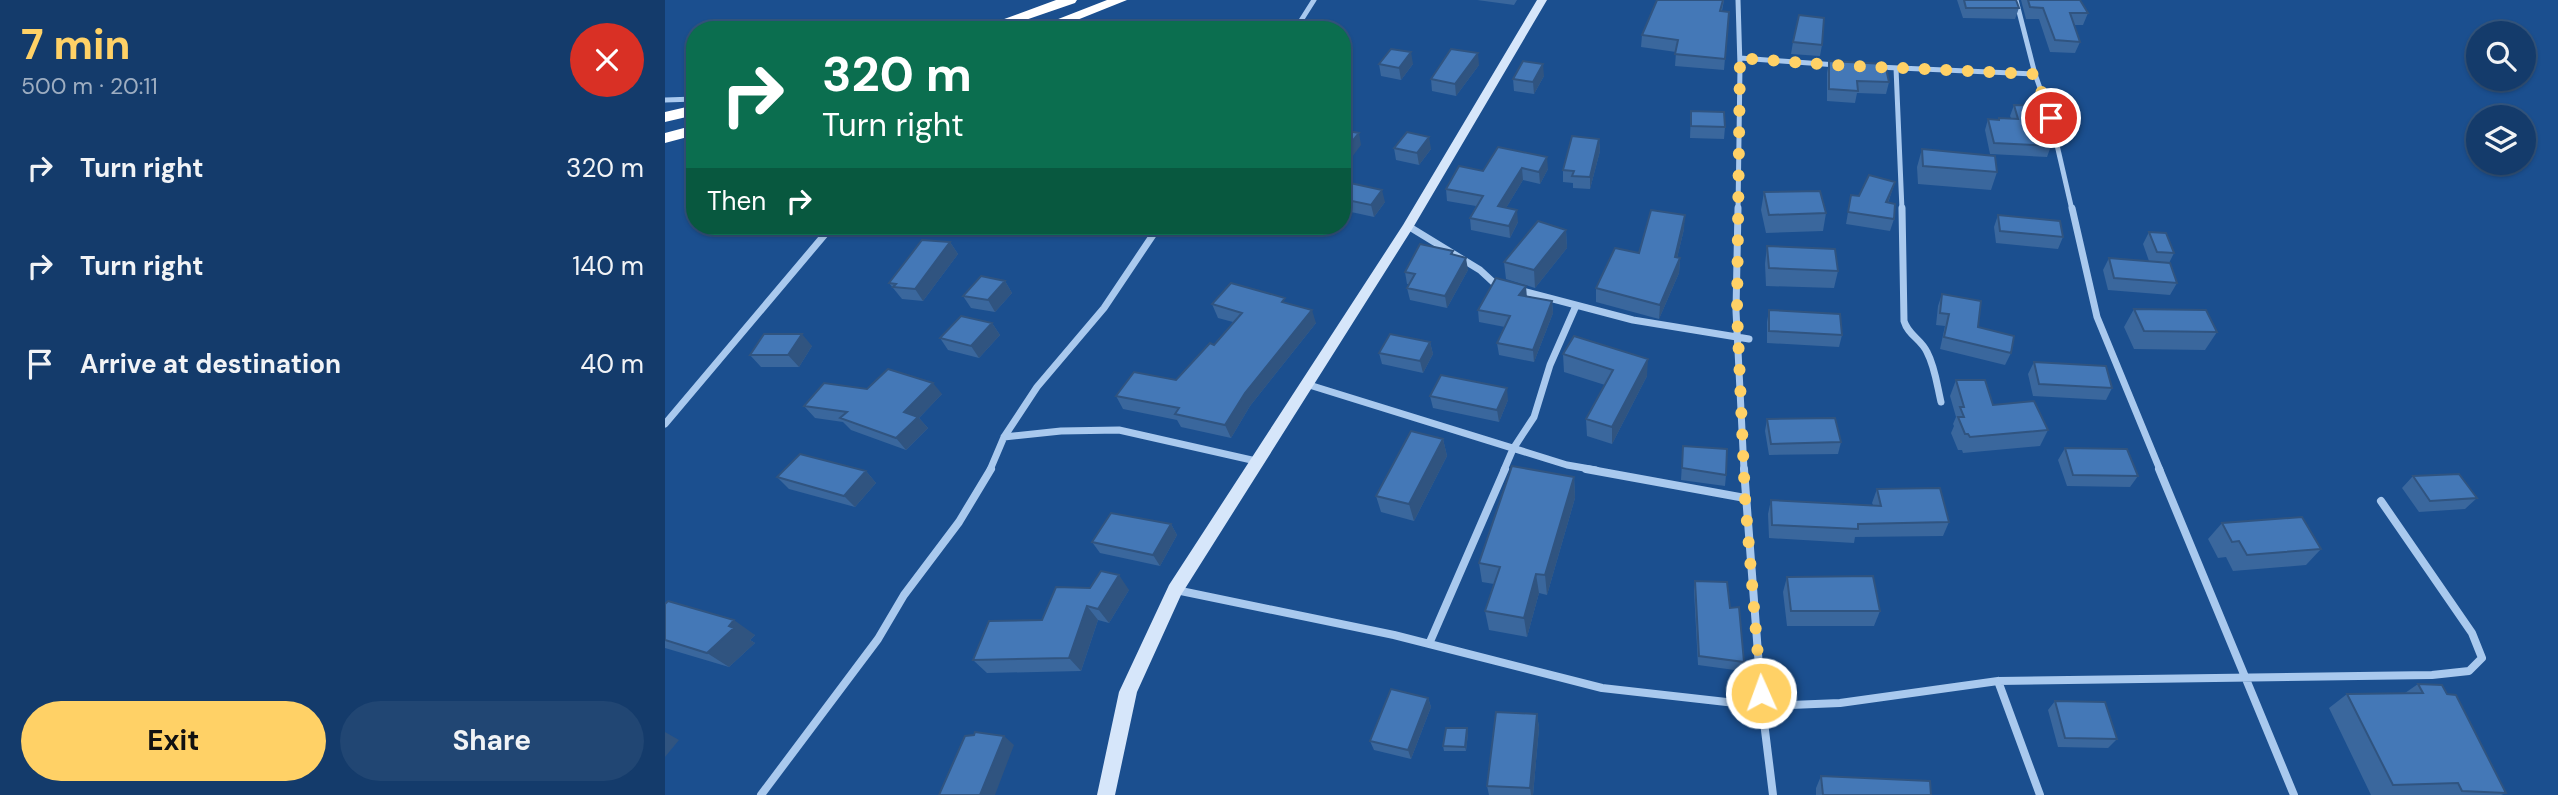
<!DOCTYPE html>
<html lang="en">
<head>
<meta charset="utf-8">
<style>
	:root { --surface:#143b6b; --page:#214673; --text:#f1f3f6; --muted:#9dadc1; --line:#33557e; --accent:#ffd166 }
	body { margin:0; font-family:"DM Sans",sans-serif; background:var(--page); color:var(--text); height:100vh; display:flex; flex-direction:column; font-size:26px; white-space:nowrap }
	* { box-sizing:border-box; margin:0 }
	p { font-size:23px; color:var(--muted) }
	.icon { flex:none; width:38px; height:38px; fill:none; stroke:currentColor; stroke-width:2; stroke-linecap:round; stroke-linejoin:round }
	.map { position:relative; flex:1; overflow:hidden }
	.drawer { display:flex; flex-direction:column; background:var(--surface); width:665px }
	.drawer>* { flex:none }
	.guide { position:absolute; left:21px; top:21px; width:665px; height:214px; border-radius:28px; box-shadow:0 2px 5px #0004,0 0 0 2px var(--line); background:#0b6e4f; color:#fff; overflow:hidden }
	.tools { position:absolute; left:1801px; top:21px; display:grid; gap:14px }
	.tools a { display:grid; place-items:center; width:70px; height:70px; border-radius:50%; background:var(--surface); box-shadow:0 2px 5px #0004,0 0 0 2px var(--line); font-size:35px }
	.pin { position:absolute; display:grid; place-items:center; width:60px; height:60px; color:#fff; margin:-30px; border:4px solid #fff; border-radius:50%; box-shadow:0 2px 7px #0007 }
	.me { position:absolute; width:77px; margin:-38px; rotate:358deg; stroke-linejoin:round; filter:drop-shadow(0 0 5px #0008) }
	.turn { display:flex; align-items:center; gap:24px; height:147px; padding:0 21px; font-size:32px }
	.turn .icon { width:91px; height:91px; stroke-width:2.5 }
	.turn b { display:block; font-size:49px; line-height:60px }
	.then { display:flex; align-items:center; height:66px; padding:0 21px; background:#0003; gap:14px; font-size:26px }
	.round { display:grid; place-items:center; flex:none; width:74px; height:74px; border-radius:37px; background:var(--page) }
	.head { display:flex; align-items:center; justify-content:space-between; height:119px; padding:0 21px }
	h1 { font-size:42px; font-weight:700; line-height:52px; color:var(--accent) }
	.primary-button { display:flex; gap:14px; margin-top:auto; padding:14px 21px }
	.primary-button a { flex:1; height:80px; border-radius:42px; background:var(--accent); color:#111; font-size:28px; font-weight:700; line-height:80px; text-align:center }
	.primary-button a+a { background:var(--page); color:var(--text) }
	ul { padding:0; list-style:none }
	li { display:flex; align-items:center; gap:21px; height:98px; padding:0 21px }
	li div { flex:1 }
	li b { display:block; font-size:26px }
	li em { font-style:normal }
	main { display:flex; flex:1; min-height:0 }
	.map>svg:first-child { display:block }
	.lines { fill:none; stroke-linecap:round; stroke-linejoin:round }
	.street-far2 { stroke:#a9c9ee; stroke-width:5 }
	.street-far1 { stroke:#a9c9ee; stroke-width:7 }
	.street { stroke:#a9c9ee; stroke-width:8 }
	.secondary { fill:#d6e6fa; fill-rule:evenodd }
	.highway { fill:#fff; fill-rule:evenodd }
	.wall { fill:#3a679d }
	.shaded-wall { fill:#305480 }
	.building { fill:#4478b7; stroke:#305480; stroke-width:2 }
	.route { stroke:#ffd166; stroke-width:12; stroke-dasharray:0 21.6 }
</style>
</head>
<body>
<main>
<section class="drawer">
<div class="head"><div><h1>7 min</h1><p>500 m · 20:11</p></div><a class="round" style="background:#d93025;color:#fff"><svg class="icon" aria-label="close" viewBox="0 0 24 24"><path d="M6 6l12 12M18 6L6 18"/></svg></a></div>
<ul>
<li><svg class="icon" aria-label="right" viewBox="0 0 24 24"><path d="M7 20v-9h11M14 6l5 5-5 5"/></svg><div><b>Turn right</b></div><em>320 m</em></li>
<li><svg class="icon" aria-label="right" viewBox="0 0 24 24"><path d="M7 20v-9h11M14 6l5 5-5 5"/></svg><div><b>Turn right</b></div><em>140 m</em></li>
<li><svg class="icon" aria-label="arrive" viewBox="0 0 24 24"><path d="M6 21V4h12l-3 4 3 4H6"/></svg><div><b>Arrive at destination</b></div><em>40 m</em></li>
</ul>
<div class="primary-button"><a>Exit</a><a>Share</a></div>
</section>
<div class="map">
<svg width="1893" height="795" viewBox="0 0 1893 795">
	<rect width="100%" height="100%" fill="#1b4f8f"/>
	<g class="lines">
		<path class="street-far2" d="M1351,0L1370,74L1386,119L1407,210
			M630,30L649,0
			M1075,58L1172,65
			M1212,67L1370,74
			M1231,68L1237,210
			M0,100L30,99
			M1073,210L1075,66L1073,0"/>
		<path class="street-far1" d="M1073,208L1071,311L1079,470
			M1237,208L1239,321C1243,335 1256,339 1262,352C1270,367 1272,385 1276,402
			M1407,208L1432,317L1495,470
			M743,226L815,270L828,282L836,284
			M854,290L968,320L1084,339
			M641,384L902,465L931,470
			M0,424L167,226
			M339,437L396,431L454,430L591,461
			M325,470L339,437L372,387L439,308L494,226
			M839,470L848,449L869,417L885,365L910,308"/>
		<path class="street" d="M921,469L1080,498
			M1494,469L1629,795
			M511,590L729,635L937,688L1097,706L1079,469
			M764,644L840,469
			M1333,681L1375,795
			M96,795L213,639L239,595L294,522L326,469
			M1108,795L1097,706L1175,703L1333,681L1767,675L1804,671L1817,658L1807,633L1716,501"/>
		<path class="secondary" d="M872,0H882L749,226L516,595L472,692L450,795H432L454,692L504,585L738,225Z"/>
		<path class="highway" d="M391,0H412L410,3L331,30H309Z
			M442,0H462L387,30H365Z
			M30,105V115L0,122V112Z
			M30,125V135L0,143V133Z"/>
	</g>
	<path class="wall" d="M812,0H852L849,5Z
		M992,0H1059L1057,11L1064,12L1059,70L1010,66L1011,52L976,47L977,35Z
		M1292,0H1351L1354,8L1350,19L1298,18Z
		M1356,0H1415L1423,13L1418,25H1409L1415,42L1410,53L1385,52L1374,19H1361Z
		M1128,42L1157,45L1155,56L1126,54Z
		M1164,61L1224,82L1221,94L1192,93L1190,103L1162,101V73Z
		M714,64H748L736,80L716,76Z
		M814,65L791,96L767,91L766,79Z
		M879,76L869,94L849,91L848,79Z
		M1349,105L1386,146L1382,157L1325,154L1320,130L1323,119L1333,120L1334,118H1346L1345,116Z
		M1026,111L1060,127L1059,139L1025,138Z
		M934,139L935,151L925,189L908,188V183L898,182V170Z
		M833,147L883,169L875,184L858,180L841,208L853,222L845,238L806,230L805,218L811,206L782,201L781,189L818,171Z
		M729,148L766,149L754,165L731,160Z
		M1257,149L1332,172L1326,190L1253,184L1252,167Z
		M1230,182L1223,203L1229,219L1225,231L1181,224L1186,195L1194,196Z
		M677,192L720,202L709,217L677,210Z
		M1099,192L1161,213L1158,231L1101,233L1096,210Z
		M1333,215L1398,237L1393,249L1331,243L1329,227Z
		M1019,229L1012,258H1015L1014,273L994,319L931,302V288L974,253Z
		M901,230L902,248L870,288L841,279L839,262Z
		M1484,232L1509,253L1504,263L1512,283L1505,295L1443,290L1438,270L1444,258L1484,261L1478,244Z
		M285,242L293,254L258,301L237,299L224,283Z
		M1102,246L1173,271L1169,288L1101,286L1100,264Z
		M788,251V254L803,270L782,308L745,300L742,288L744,284H742L740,272Z
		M340,281L347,293L330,312L306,308L298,296Z
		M1277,294L1313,327L1346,353L1340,365L1275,349L1280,326L1271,325L1273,306Z
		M862,297L887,301L888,313L869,362L834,355L832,343L840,327L814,322L813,310Z
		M547,304H622L651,323L585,406L566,438L516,427L512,420L458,409L451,396L511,380L549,345L568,322L553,318Z
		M1469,309L1552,332L1540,350L1469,349L1459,327Z
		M1104,310L1177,335L1174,347L1102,343V322Z
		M327,323L335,335L314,358L283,350L275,338Z
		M765,342L768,354L758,373L717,364L714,353Z
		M147,346L134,367H96L85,355Z
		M898,354L982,376L947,444L922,436L921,419L940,385L899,372Z
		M1369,362L1447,388L1441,400L1368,396L1363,374Z
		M1291,380L1328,405L1383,430L1375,446L1298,453L1297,450H1293L1286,433L1289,426L1288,424L1291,417L1285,396Z
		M202,389L277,394L254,418L263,428L241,450L186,430L178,422L150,418L139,406Z
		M765,396L843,400L834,422L768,408Z
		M1102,419L1176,442L1173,454L1104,455L1100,431Z
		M778,439L782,456L749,521L716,512L711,496Z
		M1018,446L1061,475L1060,486L1016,480Z
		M1400,448L1473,476L1465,487L1402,486L1393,460Z
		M201,471L211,483L190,507L124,489L112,477Z
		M1748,476L1812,498L1800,509L1754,512L1737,488Z
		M909,477L910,498L882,595L874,593L862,637L824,630L820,611L829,584L817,582L814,563Z
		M1212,489L1284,522L1278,536L1190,537L1189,543L1104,538L1103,514L1106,500L1208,505L1207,503Z
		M1557,523L1656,549L1641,565L1568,571L1561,557L1553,558L1543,539Z
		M506,524L512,535L495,566L435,553L427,542Z
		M1122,577L1215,611L1209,626H1122L1118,592Z
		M1030,581L1065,608L1079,662L1077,671L1033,665L1029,591Z
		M464,590L444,623L433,620L416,671L322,673L308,660L377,620Z
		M0,604L90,635L85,640L90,643L64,667L0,648Z
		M1753,684L1782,694L1841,793L1836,795H1706L1664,708L1682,694L1740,693Z
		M763,698L766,707L746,759L709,750L705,741Z
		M1390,701L1452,739L1443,748L1393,747L1383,710Z
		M872,714L874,728L868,795H824L822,786Z
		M802,728L803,733L801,751H779L778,746Z
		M1156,776L1266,795H1151V788Z"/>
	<path class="shaded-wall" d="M746,52L748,64L736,80L734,68Z
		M813,53L814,65L791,96L790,84Z
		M878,64L879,76L869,94L868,82Z
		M694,133L696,145L678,169L677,154Z
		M764,137L766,149L754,165L752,153Z
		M934,139L935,151L925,189V177Z
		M882,157L883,169L875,184L874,172Z
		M857,168L858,180L835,218L833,206Z
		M1230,182L1226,194L1218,214L1221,202Z
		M717,190L720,202L709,217L706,205Z
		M852,210L853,222L845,238L844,226Z
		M1020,215L1019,229L1009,271L1010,257Z
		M901,230L902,248L870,288L869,270Z
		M285,242L293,254L258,301L250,289Z
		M801,258L803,270L782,308L780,296Z
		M1015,258L1014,273L994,319L995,305Z
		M340,281L347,293L330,312L323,300Z
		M861,286L862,298L854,295Z
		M887,301L888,313L869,362L868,350Z
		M647,310L651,323L585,406L566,438L560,425L580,393Z
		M327,323L335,335L314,358L306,346Z
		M137,334L147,346L134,367L123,355Z
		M765,342L768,354L758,373L755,361Z
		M983,359L982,376L947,444V427Z
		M268,383L277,394L254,418L263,428L241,450L231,438L239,412Z
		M842,388L843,400L834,422L832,410Z
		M778,439L782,456L749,521L744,504Z
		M201,471L211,483L190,507L179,496Z
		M909,477L910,498L882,595L880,575Z
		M506,524L512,535L495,566L488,555Z
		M871,574L874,593L862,637L859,618Z
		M454,575L464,590L444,623L433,609Z
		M422,606L433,620L416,671L404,658Z
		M69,620L90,635L85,640L90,643L64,667L42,653Z
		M763,698L766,707L746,759L743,750Z
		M872,714L874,728L868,795H866L865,788Z
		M802,728L803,733L801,751L800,747Z
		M0,732L14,740L0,757Z
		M339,736L349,745L330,795H315Z"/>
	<path class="building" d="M992,0H1058L1055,11L1064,12L1060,59L1010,54L1013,40L977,35Z
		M1299,0H1351L1354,8H1301Z
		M1363,0H1415L1423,13H1405L1415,42L1390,40L1378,8L1365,7Z
		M1134,15L1159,18L1157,45L1128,42Z
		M726,49L746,52L734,68L714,64Z
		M786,49L813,53L790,84L766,79Z
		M858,61L878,64L868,82L848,79Z
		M1164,61L1220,64L1224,82L1192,81L1193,91L1164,89Z
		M1349,105L1373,106L1386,146L1329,143L1323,119L1334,120V118L1353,119Z
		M1026,111L1059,112L1060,127L1026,126Z
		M677,130L694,133L677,154Z
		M742,132L764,137L752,153L729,148Z
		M907,136L934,139L925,177L907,176L909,171L898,170Z
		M833,147L882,157L874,172L857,168L833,206L852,210L844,226L805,218L818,196L781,189L794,166L818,171Z
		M1257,149L1330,156L1332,172L1258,166Z
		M1204,175L1230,182L1221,202L1230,204L1229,219L1183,212L1186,195L1194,196Z
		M685,183L717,190L706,205L677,199V192Z
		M1155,191L1161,213L1104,215L1099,192Z
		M986,210L1020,215L1010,257L1015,258L995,305L931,288L950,248L974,253Z
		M1333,215L1395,221L1398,237L1335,231Z
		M873,221L901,230L869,270L839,262Z
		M1484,232L1501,233L1509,253L1492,252Z
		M257,240L285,242L250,289L228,287L231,284L224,283Z
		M755,244L788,251L786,254L801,258L780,296L742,288L750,274L740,272Z
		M1102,246L1170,249L1173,271L1104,268Z
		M1444,258L1505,263L1512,283L1449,278Z
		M316,276L340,281L323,300L298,296Z
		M831,278L861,286L854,295L887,301L868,350L832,343L845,316L813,310Z
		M566,283L620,298L617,302L647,310L580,393L560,425L510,414L514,408L451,396L469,372L511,380L545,343L549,345L577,313L547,304Z
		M1277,294L1316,301L1313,327L1349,336L1346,353L1279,337L1284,314L1275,313Z
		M1469,309L1541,310L1552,332L1479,331Z
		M1104,310L1175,314L1177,335L1104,331Z
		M296,316L327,323L306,346L275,338Z
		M99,334H137L123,355H85Z
		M725,334L765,342L755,361L714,353Z
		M909,336L983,359L947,427L921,419L948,370L898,354Z
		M1369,362L1441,366L1447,388L1374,384Z
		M223,369L268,383L239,412L253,417L231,438L175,418L182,412L139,406L159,383L202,389Z
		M776,375L842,388L832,410L765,396Z
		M1291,380H1320L1328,405L1369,401L1383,430L1305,437L1303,434H1300L1293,417H1299L1295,407H1299Z
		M1170,418L1176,442L1106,444L1102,419Z
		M746,431L778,439L744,504L711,496Z
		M1018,446L1062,449L1061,475L1017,468Z
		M1400,448L1462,449L1473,476L1408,475Z
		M135,454L201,471L179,496L112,477Z
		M847,466L909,477L880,575L871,574L859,618L820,611L835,567L814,563Z
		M1794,474L1812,498L1765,501L1748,476Z
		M1275,488L1284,522L1193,524V529L1107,525L1106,500L1216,506L1212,489Z
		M446,513L506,524L488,555L427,542Z
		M1637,517L1656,549L1582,555L1574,541L1567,542L1557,523Z
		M436,571L454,575L433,609L422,606L404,658L308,660L324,621L377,620L391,587L425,588Z
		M1208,576L1215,611H1126L1122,577Z
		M1030,581L1062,582L1065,608L1074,607L1079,662L1034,656Z
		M3,601L69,620L64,626L69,628L42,653L0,640V604Z
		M1753,684L1777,685L1782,694L1791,695L1841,793L1797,791L1793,783L1728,785L1682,694L1758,693Z
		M726,689L763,698L743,750L705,741Z
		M1390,701L1440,702L1452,739L1400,738Z
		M831,712L872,714L865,788L822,786Z
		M781,728H802L800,747L778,746Z
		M310,732L339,736L315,795H274L300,736L309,735Z
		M1156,776L1265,781L1266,795H1158Z"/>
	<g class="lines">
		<path class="route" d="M1096,693L1080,498L1072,311L1075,58L1168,65L1370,74L1386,118"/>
	</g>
</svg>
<div class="tools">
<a><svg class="icon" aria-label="search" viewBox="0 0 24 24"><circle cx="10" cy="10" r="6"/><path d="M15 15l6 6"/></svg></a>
<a><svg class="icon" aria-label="layers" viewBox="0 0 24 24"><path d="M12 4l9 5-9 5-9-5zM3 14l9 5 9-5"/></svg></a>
</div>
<div class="pin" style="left:1386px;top:118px;background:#d93025"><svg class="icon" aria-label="arrive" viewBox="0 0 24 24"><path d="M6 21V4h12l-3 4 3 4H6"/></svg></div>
<svg class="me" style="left:1096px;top:693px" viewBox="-20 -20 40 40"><circle r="17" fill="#ffd166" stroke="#fff" stroke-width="3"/><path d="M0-11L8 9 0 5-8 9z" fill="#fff"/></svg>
<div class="guide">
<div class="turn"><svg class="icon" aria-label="right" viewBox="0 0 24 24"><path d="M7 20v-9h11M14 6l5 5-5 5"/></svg><div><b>320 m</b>Turn right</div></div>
<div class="then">Then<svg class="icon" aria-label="right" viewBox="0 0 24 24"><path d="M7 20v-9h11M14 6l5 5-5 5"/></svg></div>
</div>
</div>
</main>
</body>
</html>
